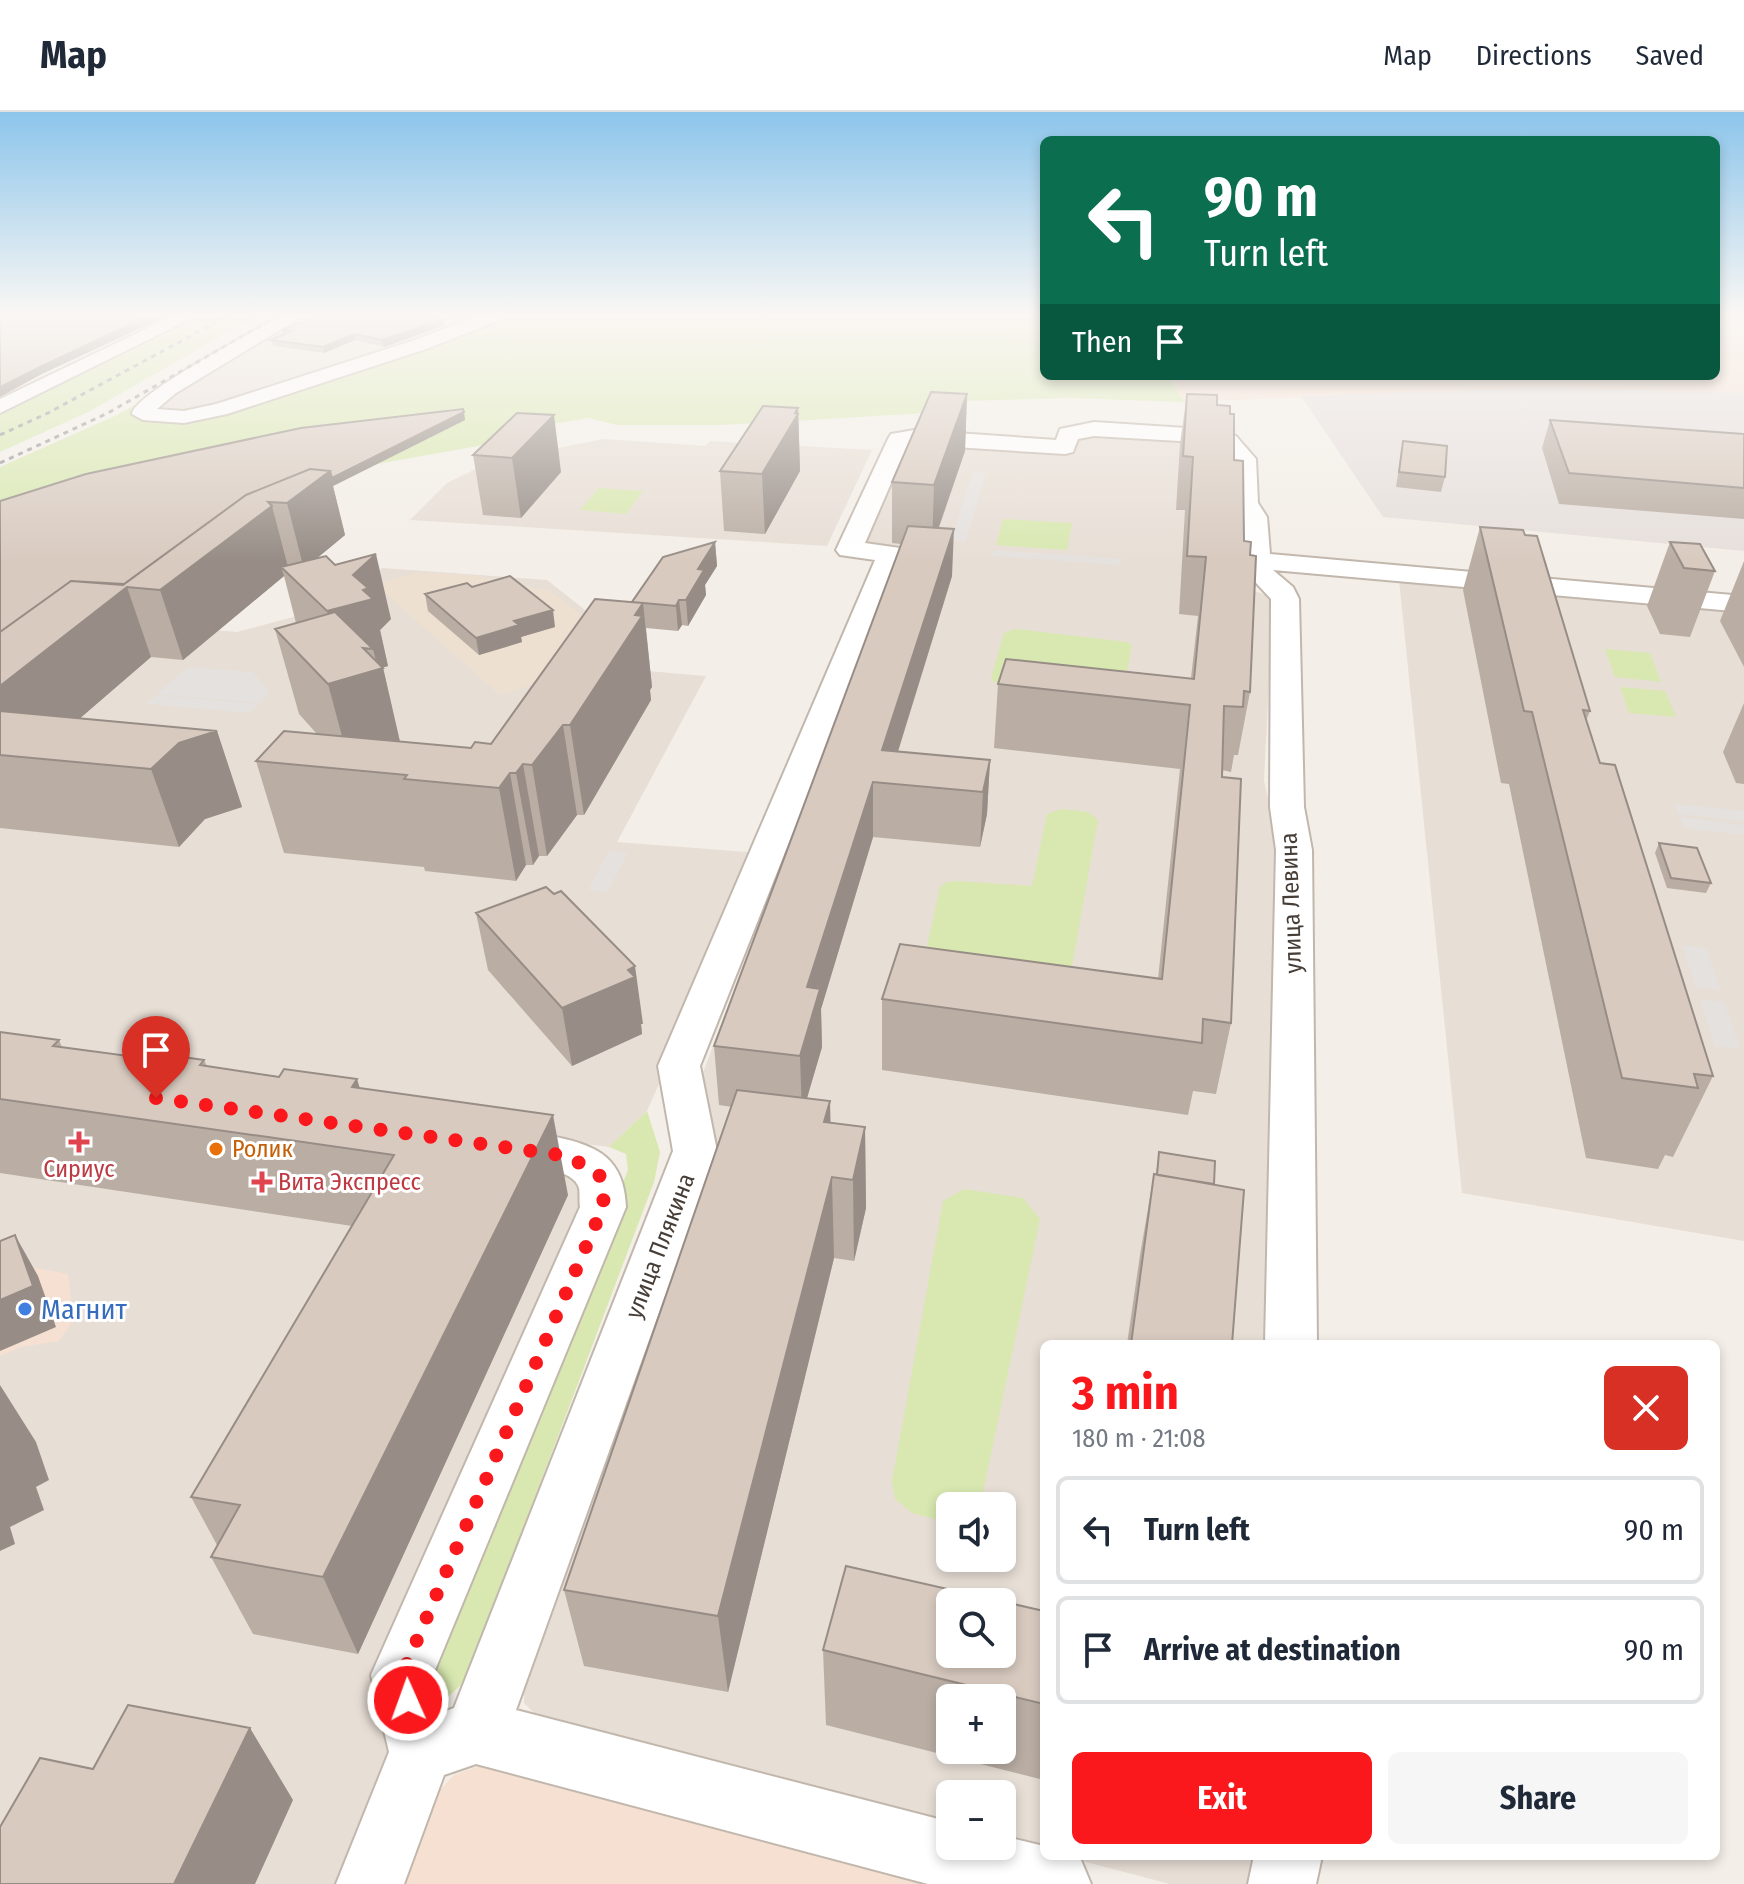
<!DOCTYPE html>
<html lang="en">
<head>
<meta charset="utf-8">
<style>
	:root { --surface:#fff; --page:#f6f6f7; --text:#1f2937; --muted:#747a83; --line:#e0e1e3; --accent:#fa181c }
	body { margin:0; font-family:"Fira Sans Condensed",sans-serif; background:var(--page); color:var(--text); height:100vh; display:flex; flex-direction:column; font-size:30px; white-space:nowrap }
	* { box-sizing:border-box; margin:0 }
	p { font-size:26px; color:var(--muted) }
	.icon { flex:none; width:44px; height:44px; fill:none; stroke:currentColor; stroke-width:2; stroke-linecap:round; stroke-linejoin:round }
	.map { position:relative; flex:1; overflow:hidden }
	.panel { position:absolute; left:1040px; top:1228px; width:680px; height:520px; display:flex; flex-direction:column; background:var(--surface); border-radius:12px; box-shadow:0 4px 12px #0003 }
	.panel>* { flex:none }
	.banner { position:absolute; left:1040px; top:24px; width:680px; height:244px; border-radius:12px; box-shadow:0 4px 12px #0003; background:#0b6e4f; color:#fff; overflow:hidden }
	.buttons { position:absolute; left:936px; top:1380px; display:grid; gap:16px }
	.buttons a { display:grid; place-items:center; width:80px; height:80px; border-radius:12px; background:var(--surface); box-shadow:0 4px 12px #0003; font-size:40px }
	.pin { position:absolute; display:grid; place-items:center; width:68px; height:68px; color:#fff; margin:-82px -34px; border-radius:50% 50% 50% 0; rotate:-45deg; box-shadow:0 0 8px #0007 }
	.pin .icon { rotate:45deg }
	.me { position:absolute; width:88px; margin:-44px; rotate:358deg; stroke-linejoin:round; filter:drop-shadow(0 0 6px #0008) }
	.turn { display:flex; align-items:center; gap:28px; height:168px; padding:0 32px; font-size:36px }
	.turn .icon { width:104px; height:104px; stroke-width:2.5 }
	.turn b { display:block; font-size:56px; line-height:68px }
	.then { display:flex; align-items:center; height:76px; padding:0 32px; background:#0003; gap:16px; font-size:30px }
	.round { display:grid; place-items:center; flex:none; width:84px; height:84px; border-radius:12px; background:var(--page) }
	.head { display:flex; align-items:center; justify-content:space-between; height:136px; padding:0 32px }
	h1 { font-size:48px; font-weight:700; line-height:60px; color:var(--accent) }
	.button { display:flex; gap:16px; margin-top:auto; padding:16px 32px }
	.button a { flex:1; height:92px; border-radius:12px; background:var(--accent); color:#fff; font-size:32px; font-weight:700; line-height:92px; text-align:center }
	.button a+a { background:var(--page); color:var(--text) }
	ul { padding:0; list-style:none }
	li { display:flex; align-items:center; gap:24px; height:108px; margin:0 16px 12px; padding:0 16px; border:4px solid var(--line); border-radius:12px }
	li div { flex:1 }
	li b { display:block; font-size:30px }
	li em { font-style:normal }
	header { display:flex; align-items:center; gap:48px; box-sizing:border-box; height:112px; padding:0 40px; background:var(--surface); border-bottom:2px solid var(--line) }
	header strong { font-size:38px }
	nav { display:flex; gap:44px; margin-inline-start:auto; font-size:28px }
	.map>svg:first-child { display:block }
	.residential { fill:#e7ded5; fill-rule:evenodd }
	.commercial { fill:#f5e0d2 }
	.industrial { fill:#e6dfdc }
	.education { fill:#ede0d1 }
	.green { fill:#d8e8b0 }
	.parking { fill:#e4e1df }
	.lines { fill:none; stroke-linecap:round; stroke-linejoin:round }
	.street-casing { stroke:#c2b7ac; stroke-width:4 }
	.street { fill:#fff; fill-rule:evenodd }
	.rail { stroke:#969696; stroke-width:3; stroke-dasharray:5 5; stroke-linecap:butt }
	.wall { fill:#baaea4; fill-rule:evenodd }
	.shaded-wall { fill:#978d86 }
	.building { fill:#d8cabf; stroke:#978d86; stroke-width:2; fill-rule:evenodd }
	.route { stroke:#fa181c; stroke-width:14; stroke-dasharray:0 25.2 }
	.health-dot { fill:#e0444e; stroke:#fff; stroke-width:3 }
	.food-dot { fill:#e8710a; stroke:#fff; stroke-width:3 }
	.shop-dot { fill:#3f7fe0; stroke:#fff; stroke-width:3 }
	.labels { text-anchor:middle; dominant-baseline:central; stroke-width:6; stroke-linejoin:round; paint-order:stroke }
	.street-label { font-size:24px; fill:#463d36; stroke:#fff }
	.food-label { font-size:24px; fill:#c56008; stroke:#fff; text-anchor:start }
	.health-label { font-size:24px; fill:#be3a42; stroke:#fff }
	.near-shop-label { font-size:28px; fill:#366cbe; stroke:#fff; text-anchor:start }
</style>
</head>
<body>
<header>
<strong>Map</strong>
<nav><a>Map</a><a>Directions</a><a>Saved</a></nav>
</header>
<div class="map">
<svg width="1744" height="1772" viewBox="0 0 1744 1772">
	<rect width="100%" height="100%" fill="#f3eee7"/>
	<path class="residential" d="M301,202H493L219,297L155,303L151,292Z
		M1104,321L1220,329L1239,349L1248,477L1273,485L1264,669L1278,729L1269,1232H1044V1739L1002,1728V1682H950V1715L540,1607L524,1591V1567L690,994L905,438L862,434L904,330L1069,337L1074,324ZM950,1394H1002V1446H950ZM950,1490H1002V1542H950ZM950,1586H1002V1638H950Z
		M604,327L705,334L710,329L872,338L827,434L410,408L447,371L492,349Z
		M382,456L547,468L604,513L577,553L706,564L617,730L760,741L647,999L609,1035L0,955V577L112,510L237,520L376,483L366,472Z
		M1399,468L1744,500V1129L1462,1081Z
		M0,979L567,1058L592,1084L389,1633L381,1683L346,1772H0Z
		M1063,1744H1260L1249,1770L1245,1772H1170Z"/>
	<path class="commercial" d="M1716,202H1744V281L1538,276L1185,290L1168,264H1716Z
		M0,1149L68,1162L73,1209L59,1229L21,1235L0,1244Z
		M482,1653L961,1772H401L433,1685L454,1663Z"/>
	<path class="industrial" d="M1538,276L1744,281V439L1383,405L1301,284Z"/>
	<path class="education" d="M419,460L479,464L550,479L592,511L556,565L500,583L375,472Z"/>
	<path class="green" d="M195,202H260L90,299L0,340V297Z
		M504,202H1044V264H1168L1185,290L1070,286L962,289L945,300L723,313H617L589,306L540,314L478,334L377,352L0,396V355L117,303L162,278L132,302L140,306L181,307Z
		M599,376L643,379L626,402L580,398Z
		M1003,407L1072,411L1067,438L996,433Z
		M1015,517L1127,530L1132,534L1123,578L995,571L991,566L1004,521Z
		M1605,537L1650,541L1661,570L1615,565Z
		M1620,575L1665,579L1676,605L1629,601Z
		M1061,697L1088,700L1098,708L1071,860L925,843L940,775L947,770L956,769L1032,774L1047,702Z
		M647,999L660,1040L654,1070L466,1568L449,1584L436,1587L426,1554L628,1058L626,1042L609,1035Z
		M964,1077L1023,1086L1040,1107L981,1390L978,1394H950V1411L912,1401L895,1387L892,1369L943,1089Z"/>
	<path class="parking" d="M973,360L986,361L965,430L951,429Z
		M993,438L1121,447L1120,453L991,444Z
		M188,555L253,560L270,580L259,591L157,582Z
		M156,583L258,592L250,601L147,592Z
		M1675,692L1744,699V709L1678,702Z
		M1680,705L1744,713V723L1684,716Z
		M609,739L628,741L607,780L588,778Z
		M1682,833L1706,836L1720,878L1696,875Z
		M1700,887L1724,890L1740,937L1715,934Z"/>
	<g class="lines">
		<g class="street-casing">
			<path id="street" d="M177,202H200L0,301V287Z
				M284,202H306L176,281L157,297L184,299L216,292L415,228L483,202H508L505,206L429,236L227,302L184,311L143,308L132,302C134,282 260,216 284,202Z
				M1094,310L1217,318L1236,324L1256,347L1258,391L1267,405L1270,442L1744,484V500L1273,458L1293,475L1299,487L1304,695L1312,738L1317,1232H1265L1276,738L1270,695L1271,487L1245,459L1243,405L1234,391V348L1214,331L1094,324L1078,327L1073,340L1065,342L908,332L865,431L900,436L904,441L700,954L717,1039L516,1598L950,1710V1734H1002V1724L1044,1734V1744H1072L1081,1748L1091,1772H928L476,1652L444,1663L404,1772H336L389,1640L371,1563L580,1095C579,1089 580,1081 579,1076C572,1052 512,1054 491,1047L485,1036L491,1025C520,1016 589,1025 610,1049C622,1062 625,1078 626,1095L433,1563L443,1600L454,1596L673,1039L658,954L875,448L840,443L836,438L888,327L891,322L914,318L1056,328L1060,317Z
				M1254,1744H1322L1316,1772H1248Z"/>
		</g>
		<use href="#street" class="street"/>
		<path class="rail" d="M0,323L48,301L231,202
			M0,351L108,301L281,202"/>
	</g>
	<path class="wall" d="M441,207L445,213L384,235L355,228L324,241L273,234L271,228L283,223L282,218Z
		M967,282L965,339L939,416L952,464L898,640L990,648L987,702L980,735L873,725L821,897L822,935L807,986L830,989V1011L865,1015L866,1096L854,1149L834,1146L728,1580L584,1554L564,1478L732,995L719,993L714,934L901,432L892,431V370Z
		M1187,282L1217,293L1244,429L1250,443V580L1238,643H1234L1231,660L1222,658L1231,911L1216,982L1193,979L1188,1003L882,958V887L1158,867L1180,657L994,636L998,572L1191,566L1198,504L1179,502L1185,398H1176L1180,332Z
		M798,296L800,359L765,422L724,419L720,359Z
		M517,301L561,360L521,406L483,403L473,343Z
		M465,308L333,374L345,423L317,446L391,507L380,518L388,554L383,555L400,630L471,636L491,632L632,490L715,430L717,454L705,473L706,483L688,514L682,513L678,519L646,516L652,575L650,578L651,588L584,703H577L547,744H539L533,753H526L516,769L425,759L424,755L284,741L256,649L317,622L299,602L275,517L296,511L284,464L183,548L151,545L80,606L217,619L242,695L205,707L179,735L0,716V389Z
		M1550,308L1744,322V407L1559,392L1542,336Z
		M1403,329L1445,365L1441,380L1396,375Z
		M1480,415L1590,599L1586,609L1600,651L1713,964L1673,1045L1665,1043L1658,1057L1586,1046L1509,672L1501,671L1463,478Z
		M1670,430L1715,459L1690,525L1660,522L1647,494Z
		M1744,449V555L1720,509Z
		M472,475L555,515L521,525L522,530L479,543L428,499L425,482Z
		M1744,591V672L1736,671L1723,640Z
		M1659,731L1711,771L1706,781L1667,776L1655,741Z
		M476,801L643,912H641L642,922L572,954L488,858Z
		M0,920L59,928L62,935L128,944L204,948L207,954L360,976L568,1083L358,1542L253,1522L211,1445L217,1433L191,1385L352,1114L0,1061Z
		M1159,1040L1214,1072L1232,1232H1127L1140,1143L1154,1062H1156Z
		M1044,1499V1668L826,1613L823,1538ZM950,1586H1002V1638H950Z"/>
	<path class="shaded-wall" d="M153,202H171L42,262L0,285V275L40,255Z
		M435,202H453L429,211L428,205Z
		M444,207L445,213L384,235L382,228Z
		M354,222L355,228L324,241L323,235Z
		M967,282L965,339L932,434L934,373Z
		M798,296L800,359L765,422L762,362Z
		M464,300L465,308L333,374L345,423L304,457L287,391L330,359Z
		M554,303L561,360L521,406L512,346Z
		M272,394L289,459L281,455L284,464L183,548L160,478L127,475L151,545L34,646L0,643V574L47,513Z
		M954,417L952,464L888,671L882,638Z
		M715,430L717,454L705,473L706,483L688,514L686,488L698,457Z
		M376,442L391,507L380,518L388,554L378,557L373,537L363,536L344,567L327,499L353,463Z
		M679,488L682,513L678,519L676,494Z
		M643,491L652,575L650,578L651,588L584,703L570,613Z
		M553,498L555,515L521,525L522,530L479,543L476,526L514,509Z
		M383,556L403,643L351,658L328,572Z
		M563,613L577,703L547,744L532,653Z
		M217,619L242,695L205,707L179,735L151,657L179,631Z
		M990,648L987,702L980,735L983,680Z
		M523,652L539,744L533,753L516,661Z
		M510,661L526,753L516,769L499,676Z
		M873,670V725L821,897L822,935L802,1003L800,944L807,875Z
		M635,854L643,912H641L642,922L572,954L562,896L628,858Z
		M357,967L380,1041L352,975Z
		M830,989L834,1146L728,1580L718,1504L824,1010Z
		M553,1003L568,1083L358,1542L323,1465Z
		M865,1015L866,1096L854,1149L853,1068Z
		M15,1123L38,1164L56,1215L0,1239V1188Z
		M0,1273L36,1330L49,1368L36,1375L44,1398L10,1415L15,1432L0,1439Z
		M250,1616L293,1688L255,1772H174Z"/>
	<path class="building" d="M7,202H153L40,255L0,275V206Z
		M323,202H435L428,205L444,207L382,228L354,222L323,235L271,228L291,219L282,218Z
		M931,280L967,282L934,373L892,370Z
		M1187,282L1217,283V293L1230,294V302H1234V348L1243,349L1244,429L1251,430L1250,443L1256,444L1250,580L1244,579L1243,595L1224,594L1222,665L1241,667L1231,911L1203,907L1202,931L882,887L900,832L1162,867L1190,593L998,572L1006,547L1194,567L1206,445L1187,444L1193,345L1183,344Z
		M763,294L798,296L795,301L798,302L762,362L720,359Z
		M463,297L464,300L332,366L330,359L310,357L246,383L124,472L71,469L0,520V389L86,362L301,316Z
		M517,301L554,303L512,346L473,343Z
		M1550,308L1744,322V376L1569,361Z
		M1403,329L1447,334L1445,365L1399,360Z
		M310,357L330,359L287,391L268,390L272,394L160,478L127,475L0,574V520L71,469L123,473L246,383Z
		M908,414L954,417L882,638L990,648L983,680L873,670L807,875L820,877L800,944L714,934Z
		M1480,415L1523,418L1525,423L1537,424L1590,599L1583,598L1600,651L1615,653L1713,964L1694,962L1698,976L1622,966L1532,600L1524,599Z
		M715,430L698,457L704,458L686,488H679L676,494L632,490L663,445Z
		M1670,430L1700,432L1715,459L1684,456Z
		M376,442L353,463L368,476L363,478L373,487L327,499L281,455L326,444L335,453Z
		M510,464L553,498L514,509L519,513L476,526L425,482L467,471L472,475Z
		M595,487L643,491L635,503L642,504L570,613H563L532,653L523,652L516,661H510L499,676L404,667L407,663L256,649L284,619L471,636L475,630L491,632Z
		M335,500L373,537L363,536L383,556L328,572L275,517Z
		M0,599L217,619L179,631L151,657L0,643Z
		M1659,731L1697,736L1711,771L1671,766Z
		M546,775L554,782L561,779L635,854L628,858L635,865L562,896L476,801Z
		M0,920L59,928L53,934L128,944L134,938L204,948L200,953L279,965L284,957L357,967L352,975L553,1003L323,1465L211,1445L240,1393L191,1385L394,1043L0,987Z
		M737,978L830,989L824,1010L865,1015L853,1068L832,1065L718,1504L564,1478Z
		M1159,1040L1215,1049L1214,1072L1157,1063Z
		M1154,1062L1244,1078L1232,1232H1131Z
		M15,1123L33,1174L0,1188V1129Z
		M846,1454L1044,1499V1592L823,1538ZM950,1490H1002V1542H950Z
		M128,1593L250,1616L174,1772H0V1715L40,1646L93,1657Z"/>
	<linearGradient id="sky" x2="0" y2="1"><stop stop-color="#8cc5eb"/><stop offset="0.45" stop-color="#faf7f4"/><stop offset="1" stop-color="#faf7f4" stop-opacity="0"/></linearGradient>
	<rect width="1744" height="450" fill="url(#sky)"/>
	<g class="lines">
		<path class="route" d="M156,986L567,1044L599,1062L604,1079L603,1095L402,1563L408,1588"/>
	</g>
	<g class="health-dot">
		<path d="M75 1018h8v8h8v8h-8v8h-8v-8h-8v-8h8z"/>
		<path d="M258 1058h8v8h8v8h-8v8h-8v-8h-8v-8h8z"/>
	</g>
	<circle class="food-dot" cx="216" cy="1037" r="8"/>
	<circle class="shop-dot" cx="25" cy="1197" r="8"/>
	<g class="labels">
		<g class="street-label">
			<text transform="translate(1291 791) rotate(-92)">улица Левина</text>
			<text transform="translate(660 1134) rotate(-69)">улица Плякина</text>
		</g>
		<g class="food-label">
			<text x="232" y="1037">Ролик</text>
		</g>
		<g class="health-label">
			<text x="79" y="1057">Сириус</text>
			<text x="278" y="1070" text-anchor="start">Вита Экспресс</text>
		</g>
		<g class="near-shop-label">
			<text x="41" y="1197">Магнит</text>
		</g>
	</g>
</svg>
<div class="buttons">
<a><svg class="icon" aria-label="sound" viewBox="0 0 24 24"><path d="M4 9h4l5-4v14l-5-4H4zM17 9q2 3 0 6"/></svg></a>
<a><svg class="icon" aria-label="search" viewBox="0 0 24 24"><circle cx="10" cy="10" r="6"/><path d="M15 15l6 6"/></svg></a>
<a>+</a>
<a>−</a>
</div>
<div class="pin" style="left:156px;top:986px;background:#d93025"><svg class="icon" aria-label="arrive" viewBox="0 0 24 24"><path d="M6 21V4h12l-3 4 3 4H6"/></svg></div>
<svg class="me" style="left:408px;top:1588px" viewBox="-20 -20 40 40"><circle r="17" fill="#fa181c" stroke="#fff" stroke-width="3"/><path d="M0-11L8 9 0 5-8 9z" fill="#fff"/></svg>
<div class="banner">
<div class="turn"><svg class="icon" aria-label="left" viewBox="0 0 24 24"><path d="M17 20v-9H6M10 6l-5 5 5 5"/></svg><div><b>90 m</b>Turn left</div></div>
<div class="then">Then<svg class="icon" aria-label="arrive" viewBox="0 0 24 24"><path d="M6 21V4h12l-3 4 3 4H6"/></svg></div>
</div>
<section class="panel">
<div class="head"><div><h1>3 min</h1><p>180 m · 21:08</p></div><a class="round" style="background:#d93025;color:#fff"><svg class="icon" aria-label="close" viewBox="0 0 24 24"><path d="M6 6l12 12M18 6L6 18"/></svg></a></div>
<ul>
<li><svg class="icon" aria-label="left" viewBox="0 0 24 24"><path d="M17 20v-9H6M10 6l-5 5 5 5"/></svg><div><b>Turn left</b></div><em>90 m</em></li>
<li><svg class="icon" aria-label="arrive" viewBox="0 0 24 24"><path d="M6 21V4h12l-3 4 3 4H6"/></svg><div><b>Arrive at destination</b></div><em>90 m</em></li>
</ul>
<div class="button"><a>Exit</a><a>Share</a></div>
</section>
</div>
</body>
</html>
